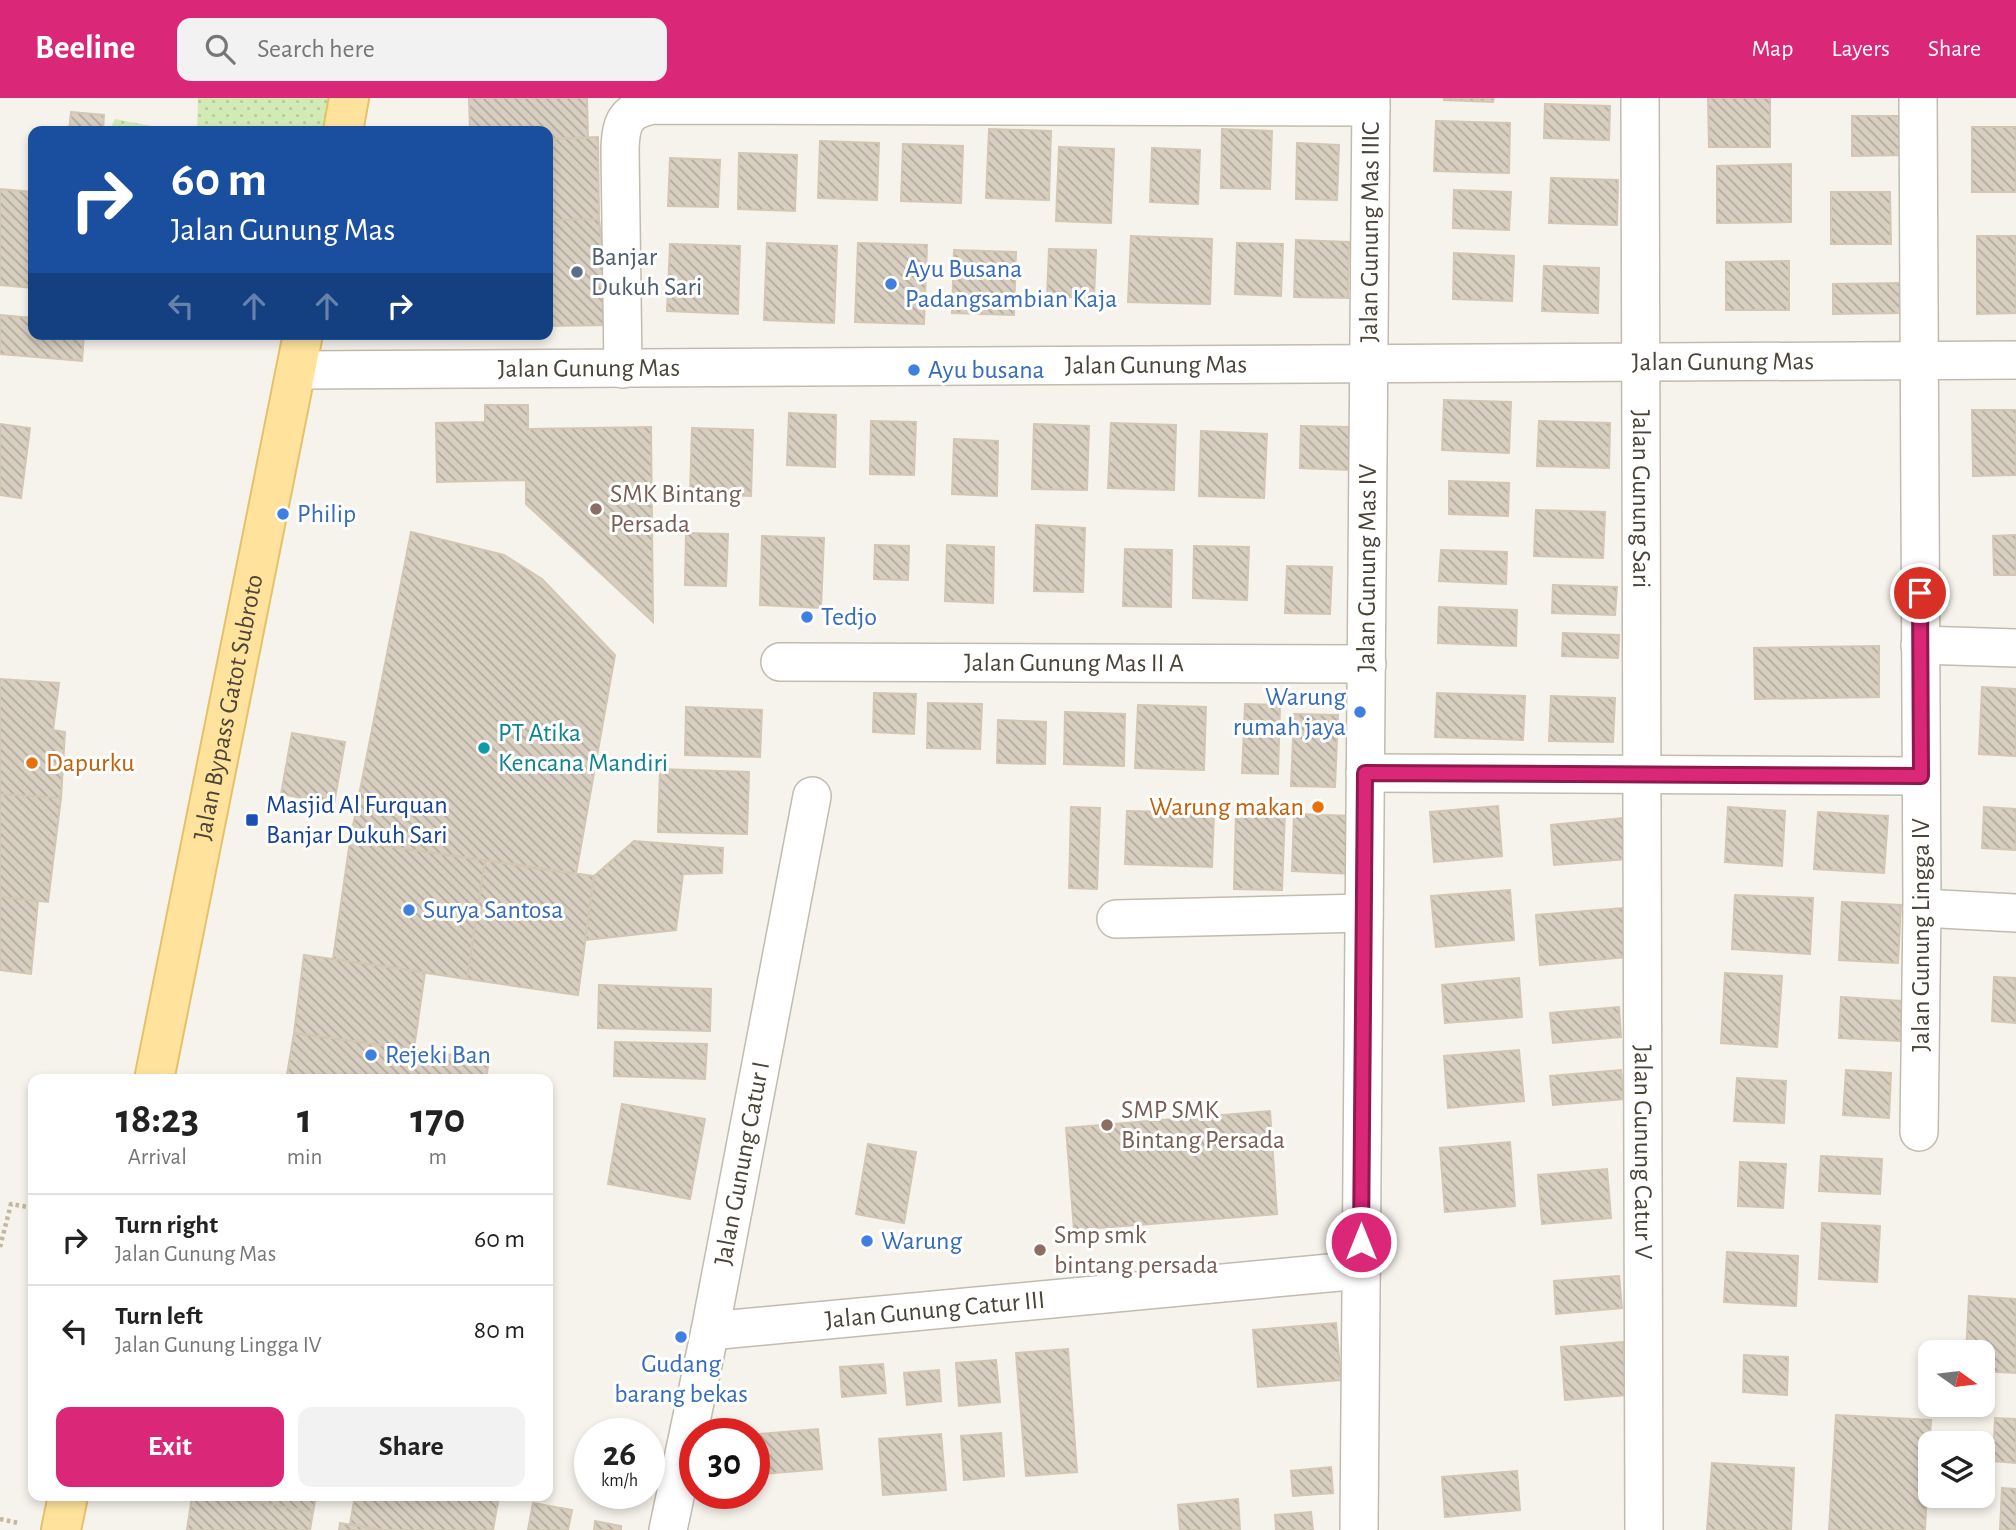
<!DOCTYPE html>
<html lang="en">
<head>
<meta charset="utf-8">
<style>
	:root { --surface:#fff; --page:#f2f2f2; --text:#222; --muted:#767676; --line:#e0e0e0; --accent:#db2777 }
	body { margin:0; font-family:"Alegreya Sans",sans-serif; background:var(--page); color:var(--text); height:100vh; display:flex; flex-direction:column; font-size:26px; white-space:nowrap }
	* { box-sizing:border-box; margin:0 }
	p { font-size:23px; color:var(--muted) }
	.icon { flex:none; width:38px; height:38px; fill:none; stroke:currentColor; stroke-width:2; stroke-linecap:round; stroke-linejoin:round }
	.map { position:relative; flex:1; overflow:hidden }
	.sheet { position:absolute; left:28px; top:976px; width:525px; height:427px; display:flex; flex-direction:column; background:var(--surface); border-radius:14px; box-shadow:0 4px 10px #0003 }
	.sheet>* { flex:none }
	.top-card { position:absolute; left:28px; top:28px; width:525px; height:214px; border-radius:14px; box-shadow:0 4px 10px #0003; background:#1a4fa0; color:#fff; overflow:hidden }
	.needle { width:46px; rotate:104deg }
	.controls { position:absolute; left:1918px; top:1242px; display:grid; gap:14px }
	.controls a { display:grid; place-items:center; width:77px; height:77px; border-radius:14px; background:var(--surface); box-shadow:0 4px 10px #0003; font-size:35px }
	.speed { position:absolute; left:574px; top:1320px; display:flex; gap:14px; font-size:35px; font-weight:700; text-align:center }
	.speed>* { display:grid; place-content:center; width:91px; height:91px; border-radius:50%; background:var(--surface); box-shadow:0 4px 10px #0003; line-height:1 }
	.speed small { font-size:18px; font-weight:400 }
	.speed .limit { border:10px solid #d22; background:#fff; color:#111 }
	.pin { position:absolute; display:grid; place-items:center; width:60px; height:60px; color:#fff; margin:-30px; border:4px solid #fff; border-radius:50%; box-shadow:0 2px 7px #0007 }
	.me { position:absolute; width:77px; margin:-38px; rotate:0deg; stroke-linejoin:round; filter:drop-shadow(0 0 5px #0008) }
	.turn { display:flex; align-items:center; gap:24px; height:147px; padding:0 28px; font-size:32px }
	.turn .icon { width:91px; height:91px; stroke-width:2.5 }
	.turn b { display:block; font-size:49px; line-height:60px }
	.lanes { display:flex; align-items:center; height:66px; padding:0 28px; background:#0003; justify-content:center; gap:35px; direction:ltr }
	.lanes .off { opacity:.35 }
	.eta { display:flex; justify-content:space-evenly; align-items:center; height:119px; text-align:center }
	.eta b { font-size:42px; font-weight:700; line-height:49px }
	.action { display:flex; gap:14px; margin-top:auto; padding:14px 28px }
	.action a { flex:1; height:80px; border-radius:14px; background:var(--accent); color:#fff; font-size:28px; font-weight:700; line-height:80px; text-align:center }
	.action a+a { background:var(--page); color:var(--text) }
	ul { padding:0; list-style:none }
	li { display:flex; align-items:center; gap:21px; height:91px; padding:0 28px; border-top:2px solid var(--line) }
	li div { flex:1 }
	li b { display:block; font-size:26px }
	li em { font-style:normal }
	header { display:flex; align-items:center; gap:42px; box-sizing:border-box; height:98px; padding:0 35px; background:var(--accent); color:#fff }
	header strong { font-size:33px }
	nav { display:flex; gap:38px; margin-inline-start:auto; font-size:24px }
	.search { width:490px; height:63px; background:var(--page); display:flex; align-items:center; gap:18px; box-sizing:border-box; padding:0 24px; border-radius:14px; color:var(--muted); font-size:26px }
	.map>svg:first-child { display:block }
	.grass { fill:url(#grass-dots) }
	.building { fill:url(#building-back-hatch); stroke:#d3c7b4; stroke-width:2 }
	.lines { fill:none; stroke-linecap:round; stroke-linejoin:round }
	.minor-casing { stroke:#c2bbae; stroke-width:40 }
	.primary-casing { stroke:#e6c16a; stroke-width:42 }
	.path { stroke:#c4b79f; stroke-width:4.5; stroke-dasharray:3.5 3.5; stroke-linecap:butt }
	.minor { stroke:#fff; stroke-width:37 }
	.primary { stroke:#ffe39c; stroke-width:38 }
	.route-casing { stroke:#8e194d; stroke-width:18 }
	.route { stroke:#db2777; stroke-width:12 }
	.service-dot { fill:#5c6f8a; stroke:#fff; stroke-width:2.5 }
	.shop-dot { fill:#3f7fe0; stroke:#fff; stroke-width:2.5 }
	.education-dot { fill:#8d6e63; stroke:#fff; stroke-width:2.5 }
	.culture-dot { fill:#0f9aa8; stroke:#fff; stroke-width:2.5 }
	.food-dot { fill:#e8710a; stroke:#fff; stroke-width:2.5 }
	.transit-dot { fill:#1a4fb4; stroke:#fff; stroke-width:2.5 }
	.labels { text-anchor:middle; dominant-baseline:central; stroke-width:6; stroke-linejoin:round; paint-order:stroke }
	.street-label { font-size:26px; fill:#4b4439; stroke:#fff }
	.service-label { font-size:26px; fill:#4e5e75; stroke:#fff; text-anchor:start }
	.shop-label { font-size:26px; fill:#366cbe; stroke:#fff; text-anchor:start }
	.education-label { font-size:26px; fill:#785e54; stroke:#fff; text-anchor:start }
	.culture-label { font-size:26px; fill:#0d838f; stroke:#fff; text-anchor:start }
	.food-label { font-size:26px; fill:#c56008; stroke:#fff; text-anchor:start }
	.transit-label { font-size:26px; fill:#164399; stroke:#fff; text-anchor:start }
</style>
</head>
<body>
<header>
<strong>Beeline</strong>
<div class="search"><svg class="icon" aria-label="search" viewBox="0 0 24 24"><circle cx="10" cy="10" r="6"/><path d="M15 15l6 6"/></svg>Search here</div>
<nav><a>Map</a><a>Layers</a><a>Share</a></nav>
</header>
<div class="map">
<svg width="2016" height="1432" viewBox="0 0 2016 1432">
	<defs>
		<pattern id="grass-dots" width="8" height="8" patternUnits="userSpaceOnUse" patternTransform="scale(1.75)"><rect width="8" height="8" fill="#d2eab5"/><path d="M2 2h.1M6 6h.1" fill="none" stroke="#b6ca9c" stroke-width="1.8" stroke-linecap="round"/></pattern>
		<pattern id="building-back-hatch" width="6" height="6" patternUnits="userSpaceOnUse" patternTransform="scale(1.75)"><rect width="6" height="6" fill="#d8cfc1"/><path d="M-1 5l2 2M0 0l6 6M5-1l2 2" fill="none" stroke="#b1aa9e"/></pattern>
	</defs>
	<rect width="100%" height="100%" fill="#f6f3ec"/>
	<path class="grass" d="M198,0H341L334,33H197Z
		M115,21L178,33H109Z"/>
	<path class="building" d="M469,0H587L588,40L548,41V33H470Z
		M1444,0H1494L1493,4L1444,2Z
		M1708,0H1770V49H1709Z
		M1545,6L1610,8L1609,42L1544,40Z
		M71,14L104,17L103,33H69Z
		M1852,18H1912V57L1852,58Z
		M1436,23L1510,25L1509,75L1434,73Z
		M1972,29H2016V94H1972Z
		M989,31L1051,33L1049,102L986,100Z
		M1222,31L1272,33L1270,91L1221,90Z
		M598,39L599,121L548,122V41Z
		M820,43L879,45L877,102L818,100Z
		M1297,45L1339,47L1337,102L1296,101Z
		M903,46L963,48L961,105L901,103Z
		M1059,49L1114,51L1111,125L1056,123Z
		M1152,50L1200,52L1198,106L1150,104Z
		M739,55L797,57L795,113L738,111Z
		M670,60L720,62L718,109L668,108Z
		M1791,66V124L1717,125V68Z
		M1551,80L1618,82L1617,127L1549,125Z
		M0,91L33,94V190L0,187Z
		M1454,92L1511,94L1509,132L1453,130Z
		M1831,94H1890L1891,146H1831Z
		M599,121L611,227L548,228V122Z
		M1131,138L1212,141L1210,206L1128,204Z
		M1977,138H2016V215L1977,216Z
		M1296,142L1349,144L1348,200L1294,199Z
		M767,145L837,148L834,225L764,222Z
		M858,145L927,147L924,226L855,224Z
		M1237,145L1283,146L1281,198L1235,196Z
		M670,146L740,148L738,216L667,213Z
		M1049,151L1096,152L1094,200L1047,198Z
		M954,152L1016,154L1014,217L952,215Z
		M1454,155L1514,158L1512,203L1453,201Z
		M1789,163V212H1726V164Z
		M1544,168L1599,170L1598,215L1542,213Z
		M1902,185V215L1833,216V186Z
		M0,217L33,220V236H84L82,263L0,256Z
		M1444,302L1511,304L1509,355L1442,352Z
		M485,307H528V331L651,329L653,524L526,406V382L437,384L436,325L485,324Z
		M1972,312H2016V377L1973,378Z
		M789,315L836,317L835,369L787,367Z
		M871,323L916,324L914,377L870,376Z
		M1539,323L1610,325L1609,370L1537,368Z
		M1111,325L1176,327L1174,392L1108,390Z
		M0,326L30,330L21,400L0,397Z
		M1034,326L1089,328L1087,392L1032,391Z
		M1301,328L1350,329L1349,372L1300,370Z
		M692,330L753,332L751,398L690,396Z
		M1201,333L1267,336L1264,400L1199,398Z
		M954,341L998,343L997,398L952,396Z
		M1449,383L1509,385L1508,418L1449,416Z
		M1536,412L1605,414L1603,460L1534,458Z
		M1036,427L1085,430L1083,494L1034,493Z
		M411,434L504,457L542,481L615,557L576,776L350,743Z
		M686,435L728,436L726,488L685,487Z
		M2016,437V477H1994L1993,438Z
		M762,438L824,440L821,510L760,507Z
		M875,447L909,448L908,482L874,481Z
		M947,447L994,449L993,505L945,503Z
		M1194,448L1249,449L1247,502L1193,500Z
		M1125,451L1172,452L1171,509L1123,508Z
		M1441,452L1507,454L1506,486L1439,483Z
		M1287,468L1332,469L1330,516L1285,515Z
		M1553,487L1617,489L1615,517L1552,515Z
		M1439,509L1517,512L1516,548L1438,545Z
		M1563,535L1619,537L1618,560L1562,558Z
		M1879,548V599L1755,601L1754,550Z
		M0,581L59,585L53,632L65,634L61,700L0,696Z
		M1982,589L2016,591V658L1979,656Z
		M874,595L916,596L914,636L873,634Z
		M1437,595L1525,598L1523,642L1435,639Z
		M1551,598L1615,600L1613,644L1549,643Z
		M928,605L982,606L980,651L927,650Z
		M1245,606L1280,607L1278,676L1242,675Z
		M1138,607L1206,609L1204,672L1135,670Z
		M686,609L762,612L760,659L685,657Z
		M1065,614L1125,616L1124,668L1064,666Z
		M1294,616L1338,617L1335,689L1291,688Z
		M998,622L1046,624L1045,666L997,665Z
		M292,635L345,644L334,706L281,696Z
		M660,671L749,674L747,736L658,734Z
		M0,696L61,700L48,804L0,799Z
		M1498,708L1502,758L1434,764L1430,714Z
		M1071,709L1100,710L1097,791L1069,790Z
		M1728,709L1785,713L1782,768L1725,764Z
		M1984,709L2016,711V752L1982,750Z
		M1127,713L1214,715L1212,769L1125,766Z
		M1236,713L1285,714L1282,792L1234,791Z
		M1818,714L1888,718L1884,775L1814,771Z
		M1294,716L1355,718L1353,776L1292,773Z
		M1623,720L1627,761L1554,767L1551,727Z
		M350,743L485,762L467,881L333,861Z
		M634,743L723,750L722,775L683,776L676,832L585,842L594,778Z
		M485,762L594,778L578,897L467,881Z
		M1510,792L1514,842L1436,849L1431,798Z
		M1735,797L1813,800L1810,856L1732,851Z
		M0,799L38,803L31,876L0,872Z
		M1842,804L1901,807L1898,865L1839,862Z
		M1623,810L1627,859L1540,867L1536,817Z
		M304,857L425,874L414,951L294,935Z
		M1725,875L1782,878L1777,949L1721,945Z
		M1994,879L2016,880V925L1992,923Z
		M1519,880L1522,919L1445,925L1442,887Z
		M599,887L711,891L710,933L598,930Z
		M1841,899L1902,903L1900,943L1839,940Z
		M1619,909L1621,939L1553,945L1550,915Z
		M294,935L489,962L486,982H286Z
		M615,944L707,946L705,981L614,978Z
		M1519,952L1524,1003L1448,1010L1444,958Z
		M1621,972L1624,1001L1553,1007L1550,978Z
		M1846,972L1891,975L1889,1020L1843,1017Z
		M1737,980L1786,983L1784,1025L1734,1023Z
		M622,1006L705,1021L690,1101L608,1086Z
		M1270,1013L1277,1116L1074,1132L1066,1030Z
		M1510,1044L1515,1108L1445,1114L1440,1050Z
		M868,1046L916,1054L904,1125L856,1116Z
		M1821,1058L1882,1061L1880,1096L1819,1093Z
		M1740,1064L1786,1066L1783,1110L1738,1108Z
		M1607,1071L1611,1120L1542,1126L1538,1077Z
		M1822,1125L1880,1128L1877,1184L1819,1181Z
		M1727,1154L1798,1158L1796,1208L1724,1204Z
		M1619,1178L1622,1210L1556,1216L1554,1183Z
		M1969,1198L2016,1201V1275L1983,1273V1255H1966Z
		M1336,1225L1341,1282L1258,1289L1253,1232Z
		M1623,1244L1627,1297L1565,1302L1561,1249Z
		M1068,1251L1077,1374L1026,1378L1016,1255Z
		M1744,1257L1788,1259L1787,1297L1743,1294Z
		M996,1262L1000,1304L959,1308L956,1265Z
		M883,1266L886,1295L842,1299L840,1269Z
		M939,1272L941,1303L907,1307L904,1275Z
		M1836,1317L1931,1322L1925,1432H1829Z
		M1995,1320L2016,1321V1365L1993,1363Z
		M818,1331L822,1371L763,1376L759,1336Z
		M1001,1335L1004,1378L964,1382L961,1338Z
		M941,1336L946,1392L883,1397L879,1341Z
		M1712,1365L1794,1370L1791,1432H1707Z
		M1331,1369L1333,1395L1293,1398L1291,1373Z
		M1517,1373L1520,1412L1445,1419L1442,1379Z
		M2002,1390L2016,1391V1432H2000Z
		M192,1398H225L313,1414L310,1432H187Z
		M225,1398H316L313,1414Z
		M355,1398H499L493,1432H384L350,1426Z
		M1238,1401L1240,1432H1180L1178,1407Z
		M533,1405L572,1412L568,1432H528Z
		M1311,1414L1313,1432H1276L1275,1417Z
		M595,1423L621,1428V1432H594Z
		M340,1425L381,1432H339Z"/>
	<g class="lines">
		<g class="minor-casing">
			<g id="minor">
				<path id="s1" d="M1640,0L1644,1432"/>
				<path d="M1918,0L1922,810L1919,1034"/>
				<path d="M623,271L620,51C621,24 625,13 653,7L1371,9"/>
				<path id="s2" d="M297,272L2016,262"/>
				<path d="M1920,547L2016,550"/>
				<path id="s3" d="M780,564L1367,566"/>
				<path d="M1365,675L1921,678"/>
				<path d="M1922,810L2016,815"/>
				<path d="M1116,821L1364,815"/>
				<path id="s4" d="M710,1233L1361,1172"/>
				<path id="s5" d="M668,1432L710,1233L812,698"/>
				<path id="s6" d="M1359,1432L1371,0"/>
			</g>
		</g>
		<g class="primary-casing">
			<g id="primary">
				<path d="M343,33L349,0"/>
				<path id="s7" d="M154,982L303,236"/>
				<path d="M61,1432L68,1398"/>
			</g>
		</g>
		<path class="path" d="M0,1149L11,1106L33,1110
			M0,1421L18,1425"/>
		<use href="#minor" class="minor"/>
		<use href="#primary" class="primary"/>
	</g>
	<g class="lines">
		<g class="route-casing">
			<path id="route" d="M1361,1144L1365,675L1921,678L1920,495"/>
		</g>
		<use href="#route" class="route"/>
	</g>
	<circle class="service-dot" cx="577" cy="174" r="7"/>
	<g class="shop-dot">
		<circle cx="891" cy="186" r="7"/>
		<circle cx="914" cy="272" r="7"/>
		<circle cx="283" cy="416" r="7"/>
		<circle cx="807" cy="519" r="7"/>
		<circle cx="1360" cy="614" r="7"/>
		<circle cx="409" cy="812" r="7"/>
		<circle cx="371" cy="957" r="7"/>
		<circle cx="867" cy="1143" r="7"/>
		<circle cx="681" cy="1239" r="7"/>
	</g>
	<g class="education-dot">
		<circle cx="596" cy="411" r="7"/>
		<circle cx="1107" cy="1027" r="7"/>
		<circle cx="1040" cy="1152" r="7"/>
	</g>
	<circle class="culture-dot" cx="484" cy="650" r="7"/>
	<g class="food-dot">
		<circle cx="32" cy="665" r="7"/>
		<circle cx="1318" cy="709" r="7"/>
	</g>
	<rect class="transit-dot" x="245" y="715" width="14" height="14" rx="3.5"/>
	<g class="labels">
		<g class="street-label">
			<text stroke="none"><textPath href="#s6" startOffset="1298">Jalan Gunung Mas IIIC</textPath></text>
			<text stroke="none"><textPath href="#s2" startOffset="1426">Jalan Gunung Mas</textPath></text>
			<text stroke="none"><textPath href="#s2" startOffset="859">Jalan Gunung Mas</textPath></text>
			<text stroke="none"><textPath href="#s2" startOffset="292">Jalan Gunung Mas</textPath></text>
			<text stroke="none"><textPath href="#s1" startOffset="401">Jalan Gunung Sari</textPath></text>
			<text stroke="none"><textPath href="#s6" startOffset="962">Jalan Gunung Mas IV</textPath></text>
			<text stroke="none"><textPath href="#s3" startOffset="294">Jalan Gunung Mas II A</textPath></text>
			<text stroke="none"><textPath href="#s7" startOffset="380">Jalan Bypass Gatot Subroto</textPath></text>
			<text transform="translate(1921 837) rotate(-90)">Jalan Gunung Lingga IV</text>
			<text stroke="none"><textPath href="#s1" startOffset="1054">Jalan Gunung Catur V</textPath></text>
			<text stroke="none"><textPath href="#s5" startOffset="374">Jalan Gunung Catur I</textPath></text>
			<text stroke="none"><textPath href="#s4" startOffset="226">Jalan Gunung Catur III</textPath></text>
		</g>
		<g class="service-label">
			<text x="591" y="159">Banjar<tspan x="591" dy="30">Dukuh Sari</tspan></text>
		</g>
		<g class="shop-label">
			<text x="905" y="171">Ayu Busana<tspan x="905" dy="30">Padangsambian Kaja</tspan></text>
			<text x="928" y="272">Ayu busana</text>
			<text x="297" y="416">Philip</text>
			<text x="821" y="519">Tedjo</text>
			<text x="1346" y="599" text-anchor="end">Warung<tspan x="1346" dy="30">rumah jaya</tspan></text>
			<text x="423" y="812">Surya Santosa</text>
			<text x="385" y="957">Rejeki Ban</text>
			<text x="881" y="1143">Warung</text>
			<text x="681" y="1266" text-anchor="middle">Gudang<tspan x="681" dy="30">barang bekas</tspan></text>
		</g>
		<g class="education-label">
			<text x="610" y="396">SMK Bintang<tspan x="610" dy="30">Persada</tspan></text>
			<text x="1121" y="1012">SMP SMK<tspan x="1121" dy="30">Bintang Persada</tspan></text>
			<text x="1054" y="1137">Smp smk<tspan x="1054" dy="30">bintang persada</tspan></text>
		</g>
		<g class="culture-label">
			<text x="498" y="635">PT Atika<tspan x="498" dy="30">Kencana Mandiri</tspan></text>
		</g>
		<g class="food-label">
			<text x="46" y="665">Dapurku</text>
			<text x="1304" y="709" text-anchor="end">Warung makan</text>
		</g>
		<g class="transit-label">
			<text x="266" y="707">Masjid Al Furquan<tspan x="266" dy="30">Banjar Dukuh Sari</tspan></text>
		</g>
	</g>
</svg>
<div class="controls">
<a><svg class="needle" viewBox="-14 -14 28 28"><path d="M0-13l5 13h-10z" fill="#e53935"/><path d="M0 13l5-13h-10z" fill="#767676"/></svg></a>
<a><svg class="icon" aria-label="layers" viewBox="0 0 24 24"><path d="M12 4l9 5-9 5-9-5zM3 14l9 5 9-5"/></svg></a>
</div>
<div class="speed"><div>26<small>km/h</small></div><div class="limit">30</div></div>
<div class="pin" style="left:1920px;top:495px;background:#d93025"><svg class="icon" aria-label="arrive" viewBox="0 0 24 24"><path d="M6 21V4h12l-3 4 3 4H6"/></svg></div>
<svg class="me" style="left:1361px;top:1144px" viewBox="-20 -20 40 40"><circle r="17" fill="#db2777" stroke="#fff" stroke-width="3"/><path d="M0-11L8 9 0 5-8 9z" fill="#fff"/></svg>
<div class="top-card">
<div class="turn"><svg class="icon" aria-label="right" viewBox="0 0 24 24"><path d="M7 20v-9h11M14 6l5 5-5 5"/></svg><div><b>60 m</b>Jalan Gunung Mas</div></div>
<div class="lanes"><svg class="icon off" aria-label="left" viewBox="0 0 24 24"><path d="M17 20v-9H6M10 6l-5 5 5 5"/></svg><svg class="icon off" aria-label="ahead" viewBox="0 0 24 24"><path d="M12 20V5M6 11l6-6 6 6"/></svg><svg class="icon off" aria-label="ahead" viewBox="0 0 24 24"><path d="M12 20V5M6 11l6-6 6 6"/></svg><svg class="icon" aria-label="right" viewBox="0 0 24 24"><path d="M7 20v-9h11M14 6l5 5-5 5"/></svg></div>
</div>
<section class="sheet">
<div class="eta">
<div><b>18:23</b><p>Arrival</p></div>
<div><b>1</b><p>min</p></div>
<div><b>170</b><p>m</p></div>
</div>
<ul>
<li><svg class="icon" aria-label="right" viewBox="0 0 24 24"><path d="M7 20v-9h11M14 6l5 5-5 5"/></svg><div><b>Turn right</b><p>Jalan Gunung Mas</p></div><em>60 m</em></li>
<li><svg class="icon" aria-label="left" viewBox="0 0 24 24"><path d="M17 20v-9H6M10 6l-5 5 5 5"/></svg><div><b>Turn left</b><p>Jalan Gunung Lingga IV</p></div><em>80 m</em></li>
</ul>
<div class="action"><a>Exit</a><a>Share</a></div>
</section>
</div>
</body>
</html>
